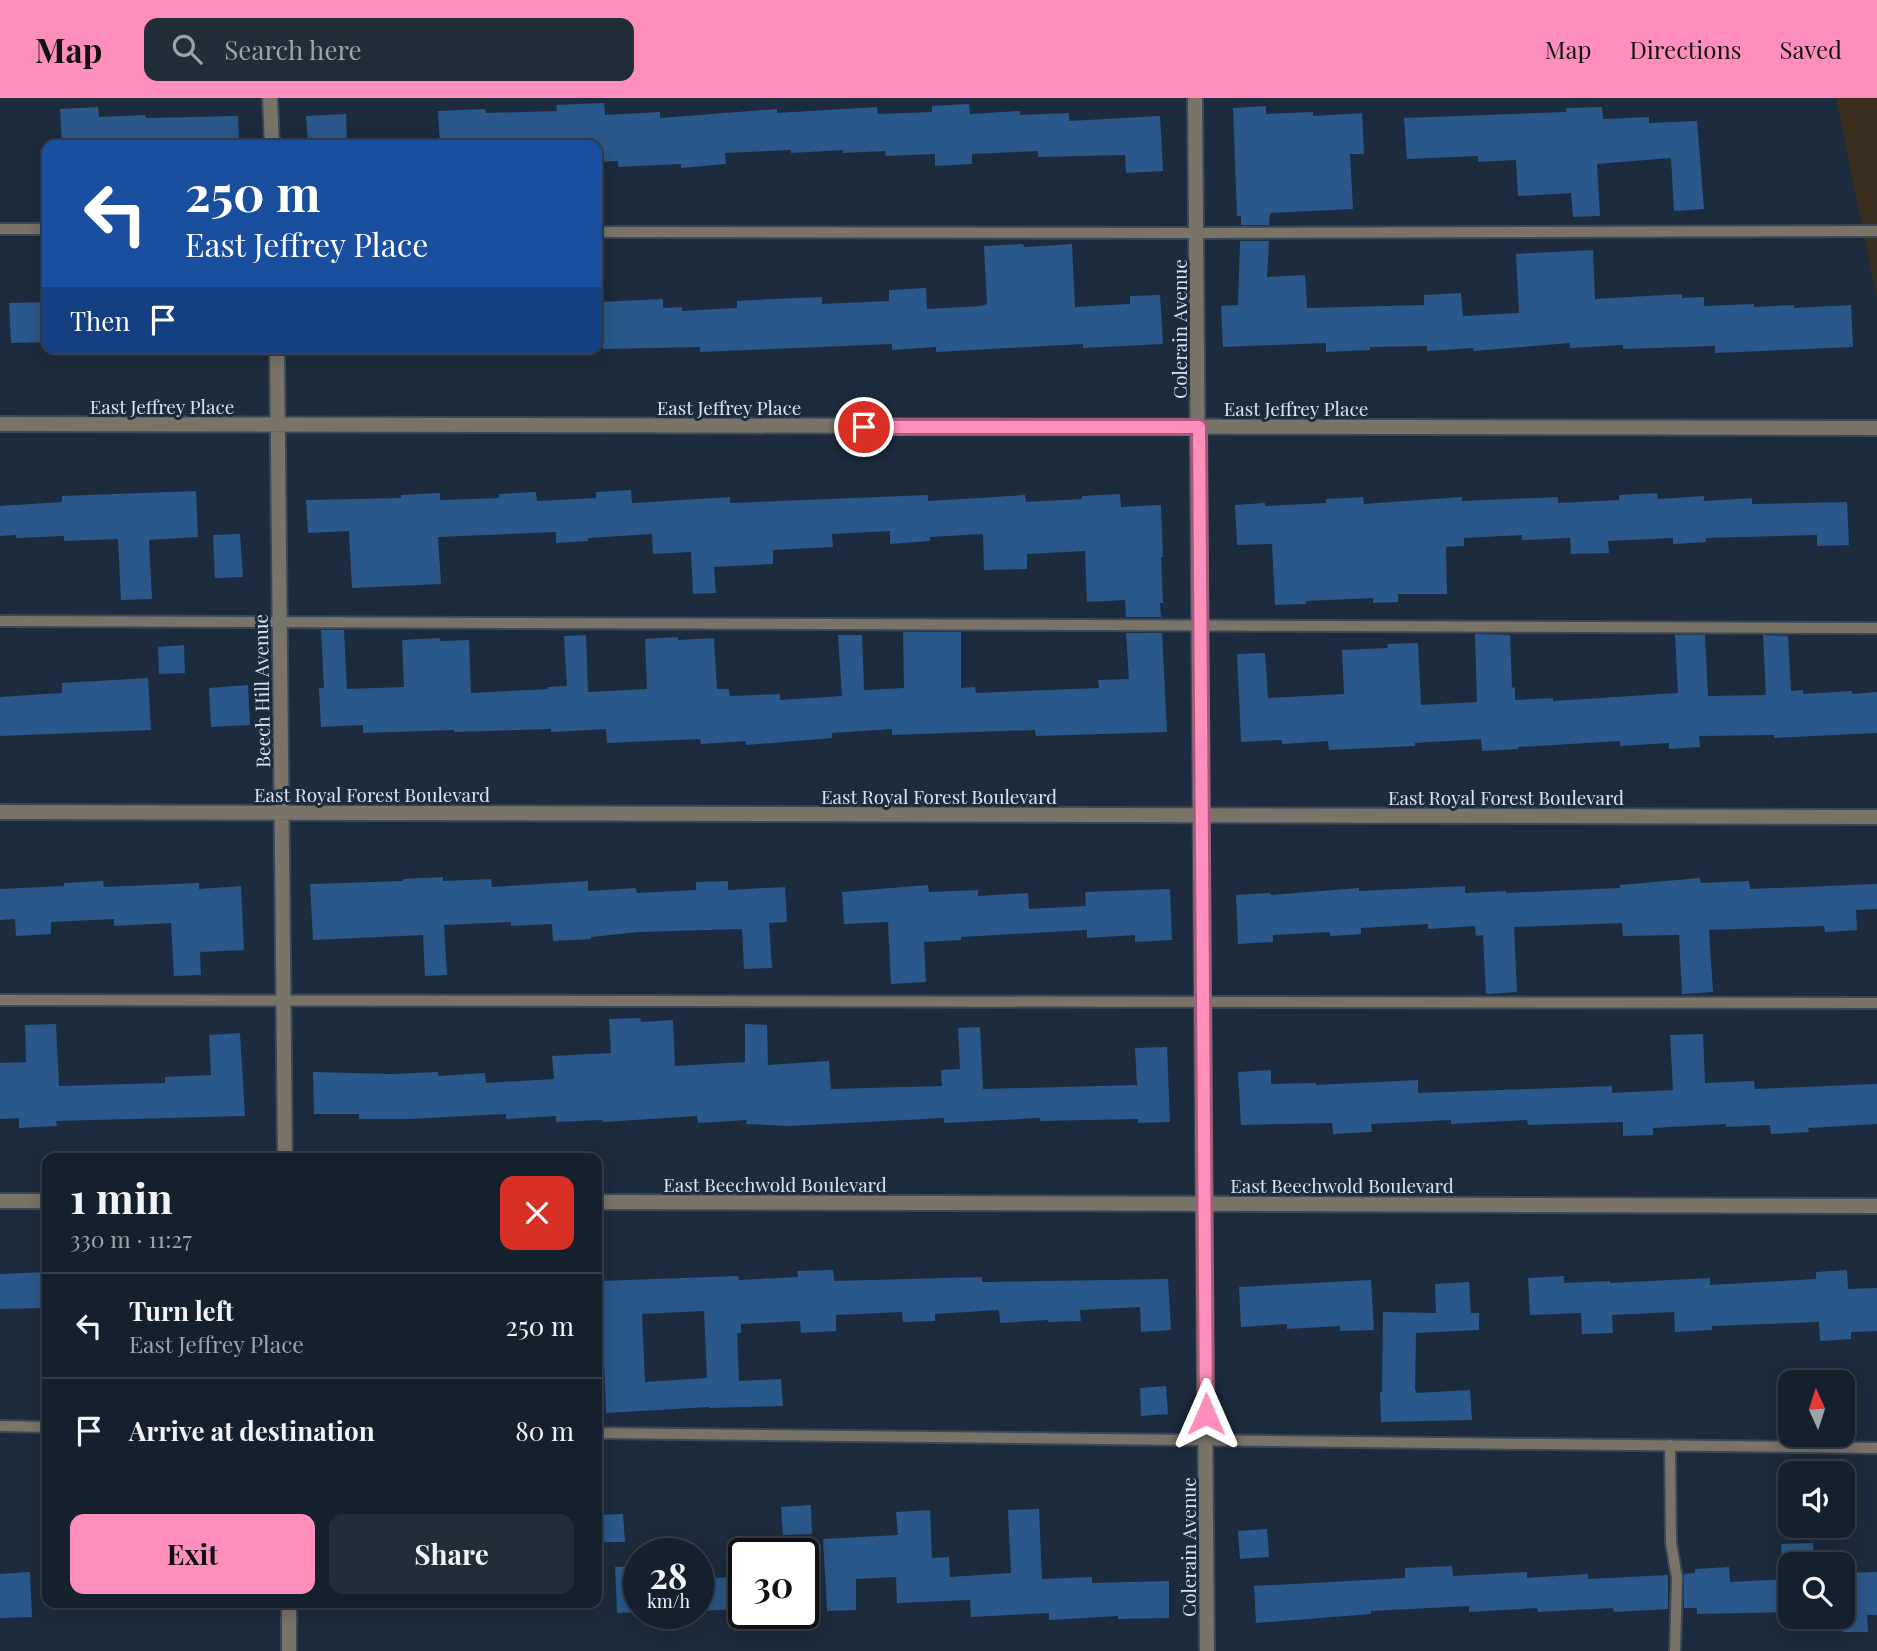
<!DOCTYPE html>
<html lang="en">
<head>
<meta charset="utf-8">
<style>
	:root { --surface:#15202e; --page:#222d3a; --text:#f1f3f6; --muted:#9da3aa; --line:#343e4a; --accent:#fe8ebc }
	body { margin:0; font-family:"Playfair Display",serif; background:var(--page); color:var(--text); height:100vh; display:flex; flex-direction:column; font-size:26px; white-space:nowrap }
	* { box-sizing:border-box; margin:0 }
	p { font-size:23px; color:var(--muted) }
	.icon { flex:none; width:38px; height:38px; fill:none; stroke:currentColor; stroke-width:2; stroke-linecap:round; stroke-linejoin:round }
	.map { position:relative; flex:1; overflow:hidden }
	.drawer { position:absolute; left:42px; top:1055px; width:560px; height:455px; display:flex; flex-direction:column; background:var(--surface); border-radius:14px; box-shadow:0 4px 18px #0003,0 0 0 2px var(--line) }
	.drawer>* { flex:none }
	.guide { position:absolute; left:42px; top:42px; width:560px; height:214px; border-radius:14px; box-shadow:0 4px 18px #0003,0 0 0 2px var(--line); background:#1a4fa0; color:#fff; overflow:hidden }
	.needle { width:46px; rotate:357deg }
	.fabs { position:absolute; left:1778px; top:1272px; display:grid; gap:14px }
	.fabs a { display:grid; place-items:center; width:77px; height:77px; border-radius:14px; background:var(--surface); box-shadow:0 4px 18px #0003,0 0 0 2px var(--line); font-size:35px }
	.speed { position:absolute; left:623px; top:1440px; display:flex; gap:14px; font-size:35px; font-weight:700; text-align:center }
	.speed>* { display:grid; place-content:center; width:91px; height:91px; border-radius:50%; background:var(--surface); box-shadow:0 4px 18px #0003,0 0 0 2px var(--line); line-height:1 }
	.speed small { font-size:18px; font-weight:400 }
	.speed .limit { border:4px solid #111; border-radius:10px; background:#fff; color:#111 }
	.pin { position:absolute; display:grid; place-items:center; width:60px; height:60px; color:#fff; margin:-30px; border:4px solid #fff; border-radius:50%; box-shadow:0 2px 7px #0007 }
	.me { position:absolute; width:77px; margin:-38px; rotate:0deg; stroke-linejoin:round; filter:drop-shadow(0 0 5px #0008) }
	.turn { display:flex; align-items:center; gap:24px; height:147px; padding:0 28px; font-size:32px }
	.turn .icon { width:91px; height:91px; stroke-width:2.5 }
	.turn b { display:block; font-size:49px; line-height:60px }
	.then { display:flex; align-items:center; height:66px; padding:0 28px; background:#0003; gap:14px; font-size:26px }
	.round { display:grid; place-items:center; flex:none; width:74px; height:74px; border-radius:14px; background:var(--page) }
	.summary { display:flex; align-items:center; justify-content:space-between; height:119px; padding:0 28px }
	h1 { font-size:42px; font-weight:700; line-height:52px }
	.action { display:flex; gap:14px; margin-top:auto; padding:14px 28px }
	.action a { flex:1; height:80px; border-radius:14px; background:var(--accent); color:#111; font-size:28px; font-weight:700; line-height:80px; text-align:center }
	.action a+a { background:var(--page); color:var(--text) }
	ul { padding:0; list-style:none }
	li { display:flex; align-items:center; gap:21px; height:105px; padding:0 28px; border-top:2px solid var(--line) }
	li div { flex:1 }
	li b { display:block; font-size:26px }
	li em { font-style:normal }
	header { display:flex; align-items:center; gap:42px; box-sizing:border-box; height:98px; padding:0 35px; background:var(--accent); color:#111 }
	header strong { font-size:33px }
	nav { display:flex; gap:38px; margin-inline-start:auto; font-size:24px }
	.search { width:490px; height:63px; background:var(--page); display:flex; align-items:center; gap:18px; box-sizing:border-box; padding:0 24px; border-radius:14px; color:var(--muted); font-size:26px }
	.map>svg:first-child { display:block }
	.commercial { fill:#3b3020 }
	.building { fill:#2b588a; fill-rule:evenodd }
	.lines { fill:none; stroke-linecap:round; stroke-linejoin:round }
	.lane-casing { stroke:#3a4859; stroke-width:14 }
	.street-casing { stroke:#3a4859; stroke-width:18 }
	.lane { stroke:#797368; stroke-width:10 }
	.street { stroke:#797368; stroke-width:14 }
	.route-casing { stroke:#a55c7a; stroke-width:18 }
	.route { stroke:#fe8ebc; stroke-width:12 }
	.labels { text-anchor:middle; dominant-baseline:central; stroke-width:6; stroke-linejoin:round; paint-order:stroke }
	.street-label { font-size:19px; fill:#d9e3ef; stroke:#1c2b3d }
</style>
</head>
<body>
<header>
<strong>Map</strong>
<div class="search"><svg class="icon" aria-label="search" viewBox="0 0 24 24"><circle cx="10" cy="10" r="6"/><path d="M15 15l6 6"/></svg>Search here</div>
<nav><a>Map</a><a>Directions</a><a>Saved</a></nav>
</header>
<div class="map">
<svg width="1877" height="1553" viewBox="0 0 1877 1553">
	<rect width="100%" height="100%" fill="#1c2b3d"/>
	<path class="commercial" d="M1836,0H1877V201Z"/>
	<path class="building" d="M604,5L605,17L660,14V20L777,11V15L877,9L878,16L932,14V8L969,6L970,16L1020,13V17L1069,15V23L1160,18L1163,73L1126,75L1125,57L1038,59V53L972,56V66L935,68V56L886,58L885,53L843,55V52L791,55V52L725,55L726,66L681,70V66L618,69V63L597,64V47H440L438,13L485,11L486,15L557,13L556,7Z
		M1266,8V16L1313,14V18L1362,15L1364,56H1350L1353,111L1270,115L1269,127H1241V118H1237L1233,10Z
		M98,9L99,19L145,17L146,20L238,18L239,47H62L60,11Z
		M1602,9L1603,21L1649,19V25L1697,23L1704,111L1674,113L1671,60L1597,66L1600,118L1573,119L1571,95L1518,98L1516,62L1478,64V58L1407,61L1404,20L1566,14V10Z
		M346,16L347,47H308L306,18Z
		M1240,143H1269L1267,179L1305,177L1307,210L1424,207V197L1461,195L1463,218L1519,215L1516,156L1593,152L1595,201L1682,196V200L1704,199V208L1754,206V209L1794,207V210L1851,207L1853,249L1715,255V248L1623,251V247L1570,250V245L1474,253L1473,250L1427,253V248L1370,249V252L1326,254V245L1223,249L1221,208L1238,207Z
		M1023,146L1024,149L1072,146L1075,209L1130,206V198L1160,197L1163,246L1083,250V246L936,254V249L892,252V246L700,254V249L603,251L600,204L663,201V210L682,209V213L737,210V203L773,201L822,199V206L889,203V192L926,190L927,211L981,208L987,206L984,148Z
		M47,204V244L11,245L9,205Z
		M631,392L632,405L730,399V405L928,397V403L1025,397L1026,404L1082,401V398L1120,396L1121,409L1161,407L1163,459H1161L1163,505H1160L1161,519H1126L1125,502L1087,504L1085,453L1027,456V471L984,472L983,436L930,439V443L890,446V433L832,436L833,449L773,452V466L714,469L716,495L693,496L691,454L653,456L652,436L588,440V443L556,445V434L438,439L441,486L352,490L349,433L308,435L306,402L401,400V397L440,395V402L499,400V396L536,394L537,403L596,400V394Z
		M196,393L198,439L149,442L152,501L121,502L118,441L64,443V438L16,440V437L0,438V408L62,404V398Z
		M1657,395L1658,401L1704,398V403L1752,400V406L1847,404L1849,447L1817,448V437L1706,440V444L1673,446V440L1608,443L1609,455L1571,456L1570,440L1522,442V437L1464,440V448L1446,449L1447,496H1398V504L1373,505V500L1306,503V506L1275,507L1272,446L1237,447L1235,407L1265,405V408L1326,405V401L1363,399L1364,406L1462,399V403L1558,399V405L1619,402V397Z
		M240,436L243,479L215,480L213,437Z
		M321,532H344L347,591L404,589L402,542L440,540V543L469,542L471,595L548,591V589L567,588L564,538L586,537L588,594L647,591L645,541L678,539V542L714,540L717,591H729L730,598L780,596V602L842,598L838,537H862L864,592L904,590L903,534H961V590L975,589L976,595L1099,590L1098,582L1129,581L1126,535H1162L1167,634L1036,638L1035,632L892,637V631L832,635V640L746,647V643L701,646L700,641L607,645L606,631L551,634V631L454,634V632L363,635V627L321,629L319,590H324Z
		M1475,536L1510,537L1512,590L1515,589V602L1553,600V603L1678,595L1675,537H1705L1708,598L1766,597L1763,537L1788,538L1791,593L1803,592V596L1852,593V596L1877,594V635L1774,640V637L1699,638L1700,649L1669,651V645L1620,648V643L1518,649V651L1482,653L1481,641L1415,645V648L1329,652L1328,643L1282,646V642L1241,644L1237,556L1265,555L1268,600L1344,596L1342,552L1388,550L1387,546L1418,545L1421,607L1477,604Z
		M184,547L185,575L159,576L158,549Z
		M148,580L151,632L0,638V599L62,595V585Z
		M248,587L250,627L211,629L209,590Z
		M443,779V783L491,781L492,789L588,783V793L636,790L637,795L696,792V784L728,783V792L785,789L787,824L769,825L772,870L744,871L742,831L639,834L591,839V841L553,843L552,826L511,828V824L444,827L447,877L425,878L423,837L313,842L310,786L403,783V781Z
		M1700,780L1701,785L1749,783L1750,791L1877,786V811L1856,812L1857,832L1825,834L1824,828L1709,832L1713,894L1682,896L1679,837L1623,838L1622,825L1514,829L1517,894L1486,896L1483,837L1476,838L1475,828L1428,831V826L1361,830V836L1330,838V834L1273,837V844L1238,846L1236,797L1270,795L1271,797L1359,790V793L1465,788V795L1506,793V795L1620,790V787Z
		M103,783L104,789L199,785V791L241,788L244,852L200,854L201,877L174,878L171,825L114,828V821L51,824V836L16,838L15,821L0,822V791L64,788V785Z
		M928,787L929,794L978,792V798L1028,795L1029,811L1086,808L1085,794L1170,791L1172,842L1135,844V837L1087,840V832L961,839V842L924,844L926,884L891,886L888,824L844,826L842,794Z
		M640,920L641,924L673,922L675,968L745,964V926L767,927L768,967L829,963L831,991L942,988L941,972L960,971L958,930L980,929L983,991L1137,987L1135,950L1167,949L1170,1024L1138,1025V1021L1040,1023V1020L944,1025V1020L789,1028L746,1026L747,1022L698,1025L697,1018L603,1024L602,1022L556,1024V1018L506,1021V1016L407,1021H359V1016H314L313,974L391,976L438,974V978L485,975L486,985L554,981L552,958L611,955L609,921Z
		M56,926L59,988L165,985V979L211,977L209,937L240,935L245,1018L56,1023L57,1028L19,1030V1020L0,1021V965L26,964L25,927Z
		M1703,936L1705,985L1754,983L1755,991L1877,986V1026L1808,1030L1809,1034L1771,1036L1770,1027L1726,1029V1026L1653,1030V1037L1623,1038V1024L1528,1027L1527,1022L1451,1026V1022L1371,1026L1372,1034L1333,1036L1332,1025L1241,1027L1238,974L1271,972V986L1316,985V987L1418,982V995L1612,988V995L1673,992L1670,937Z
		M833,1172L834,1183L982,1179V1184L1168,1181L1171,1232L1141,1234L1140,1209L1080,1212L1081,1223L1048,1224V1222L1000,1225L999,1212L935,1216V1223L903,1224L902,1214L836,1217V1233L801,1235L800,1223L741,1226V1235H737L739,1283L781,1281L783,1308L709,1310V1309L606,1315L601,1183L738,1178L739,1182L798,1179L797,1173ZM704,1213L707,1280L645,1284L642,1216Z
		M1847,1172L1848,1191L1877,1190V1233L1851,1234V1241L1820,1243L1819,1224L1712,1228V1232L1675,1234L1674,1214L1612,1217L1613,1235L1582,1236L1581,1215L1530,1217L1528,1180L1564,1178V1185L1610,1183V1185L1710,1180V1187L1816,1181V1174Z
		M47,1174V1210L0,1211V1176Z
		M1371,1182L1374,1232L1340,1233V1228L1287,1231V1226L1241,1229L1239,1189Z
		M1469,1184L1471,1215H1479V1232L1416,1235L1415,1292L1417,1295L1470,1292L1472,1322L1381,1324L1380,1294H1382L1383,1214L1436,1215L1435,1186Z
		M1166,1288L1168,1316L1141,1318L1140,1290Z
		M811,1407L812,1436L783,1437L781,1409Z
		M1039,1411L1042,1481L1092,1479V1485L1169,1483V1520L1118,1521V1518L1049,1522V1515L971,1519L970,1502L897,1505L896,1479L856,1481V1512L827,1513L823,1441L898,1437L896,1414L930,1412L932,1460L949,1459L950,1479L1011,1475L1008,1412Z
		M623,1416L625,1444H597V1417Z
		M1267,1431L1269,1459L1240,1461L1238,1433Z
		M1813,1445L1814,1466H1782L1781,1446Z
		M639,1468V1514L617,1515L615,1469Z
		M1452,1468L1453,1478L1527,1474V1480L1588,1476V1481L1668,1477V1511L1614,1514L1613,1510L1538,1514L1537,1510L1469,1514V1508L1371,1513V1516L1256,1525L1254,1488L1405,1480V1470Z
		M1729,1469L1730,1484L1790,1481V1514L1697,1516V1510H1684V1476L1695,1475V1471Z
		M30,1474L32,1519L0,1520V1476Z
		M1877,1474V1517H1867L1868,1534H1843V1475Z
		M734,1479L736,1511L698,1513V1481Z"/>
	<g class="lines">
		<g class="lane-casing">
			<path id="lane" d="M0,131H47
				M597,134L1198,135L1877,133
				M0,523L1877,530
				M0,902L1877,905
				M0,1328L47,1329
				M597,1335L1877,1350
				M1670,1347L1671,1445L1677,1480L1675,1553"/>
		</g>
		<g class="street-casing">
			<path id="street" d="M270,0L272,47
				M1195,0L1207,1553
				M277,250L285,1060
				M0,326L1877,330
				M0,714L1877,719
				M0,1103H47
				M597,1104L1877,1108
				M289,1505V1553"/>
		</g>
		<use href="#lane" class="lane"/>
		<use href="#street" class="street"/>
	</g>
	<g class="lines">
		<g class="route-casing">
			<path id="route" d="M864,329H1199L1206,1316"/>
		</g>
		<use href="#route" class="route"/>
	</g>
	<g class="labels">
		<g class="street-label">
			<text transform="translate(1179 231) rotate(-90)">Colerain Avenue</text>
			<text x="162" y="308">East Jeffrey Place</text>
			<text x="729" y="309">East Jeffrey Place</text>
			<text x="1296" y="310">East Jeffrey Place</text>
			<text transform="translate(261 593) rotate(-91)">Beech Hill Avenue</text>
			<text x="372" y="696">East Royal Forest Boulevard</text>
			<text x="939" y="698">East Royal Forest Boulevard</text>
			<text x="1506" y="699">East Royal Forest Boulevard</text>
			<text x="775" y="1086">East Beechwold Boulevard</text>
			<text x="1342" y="1087">East Beechwold Boulevard</text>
			<text transform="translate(1188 1449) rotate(-90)">Colerain Avenue</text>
		</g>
	</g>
</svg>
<div class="fabs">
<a><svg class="needle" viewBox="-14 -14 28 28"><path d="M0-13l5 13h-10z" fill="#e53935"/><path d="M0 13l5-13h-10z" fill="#9da3aa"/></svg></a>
<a><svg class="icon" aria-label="sound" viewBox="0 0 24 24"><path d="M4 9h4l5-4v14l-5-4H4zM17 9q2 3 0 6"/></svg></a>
<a><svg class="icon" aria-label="search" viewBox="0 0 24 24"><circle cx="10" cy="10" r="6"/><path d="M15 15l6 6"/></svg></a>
</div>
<div class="speed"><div>28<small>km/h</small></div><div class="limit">30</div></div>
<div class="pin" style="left:864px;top:329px;background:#d93025"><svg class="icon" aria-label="arrive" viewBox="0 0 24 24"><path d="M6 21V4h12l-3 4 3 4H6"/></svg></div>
<svg class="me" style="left:1206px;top:1316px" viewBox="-20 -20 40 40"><path d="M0-17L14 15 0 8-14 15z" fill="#fe8ebc" stroke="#fff" stroke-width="4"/></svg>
<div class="guide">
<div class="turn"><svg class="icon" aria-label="left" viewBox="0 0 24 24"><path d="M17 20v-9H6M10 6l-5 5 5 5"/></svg><div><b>250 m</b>East Jeffrey Place</div></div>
<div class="then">Then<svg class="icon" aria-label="arrive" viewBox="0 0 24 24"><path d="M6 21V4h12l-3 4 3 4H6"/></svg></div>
</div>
<section class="drawer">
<div class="summary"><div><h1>1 min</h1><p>330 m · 11:27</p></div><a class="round" style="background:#d93025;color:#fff"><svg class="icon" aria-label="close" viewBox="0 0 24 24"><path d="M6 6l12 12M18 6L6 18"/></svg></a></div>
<ul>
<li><svg class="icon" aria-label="left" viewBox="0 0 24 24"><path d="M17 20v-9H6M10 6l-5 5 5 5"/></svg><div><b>Turn left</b><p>East Jeffrey Place</p></div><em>250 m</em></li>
<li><svg class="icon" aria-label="arrive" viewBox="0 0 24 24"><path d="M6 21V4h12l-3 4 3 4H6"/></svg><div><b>Arrive at destination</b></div><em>80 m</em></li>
</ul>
<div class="action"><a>Exit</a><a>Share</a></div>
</section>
</div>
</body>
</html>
